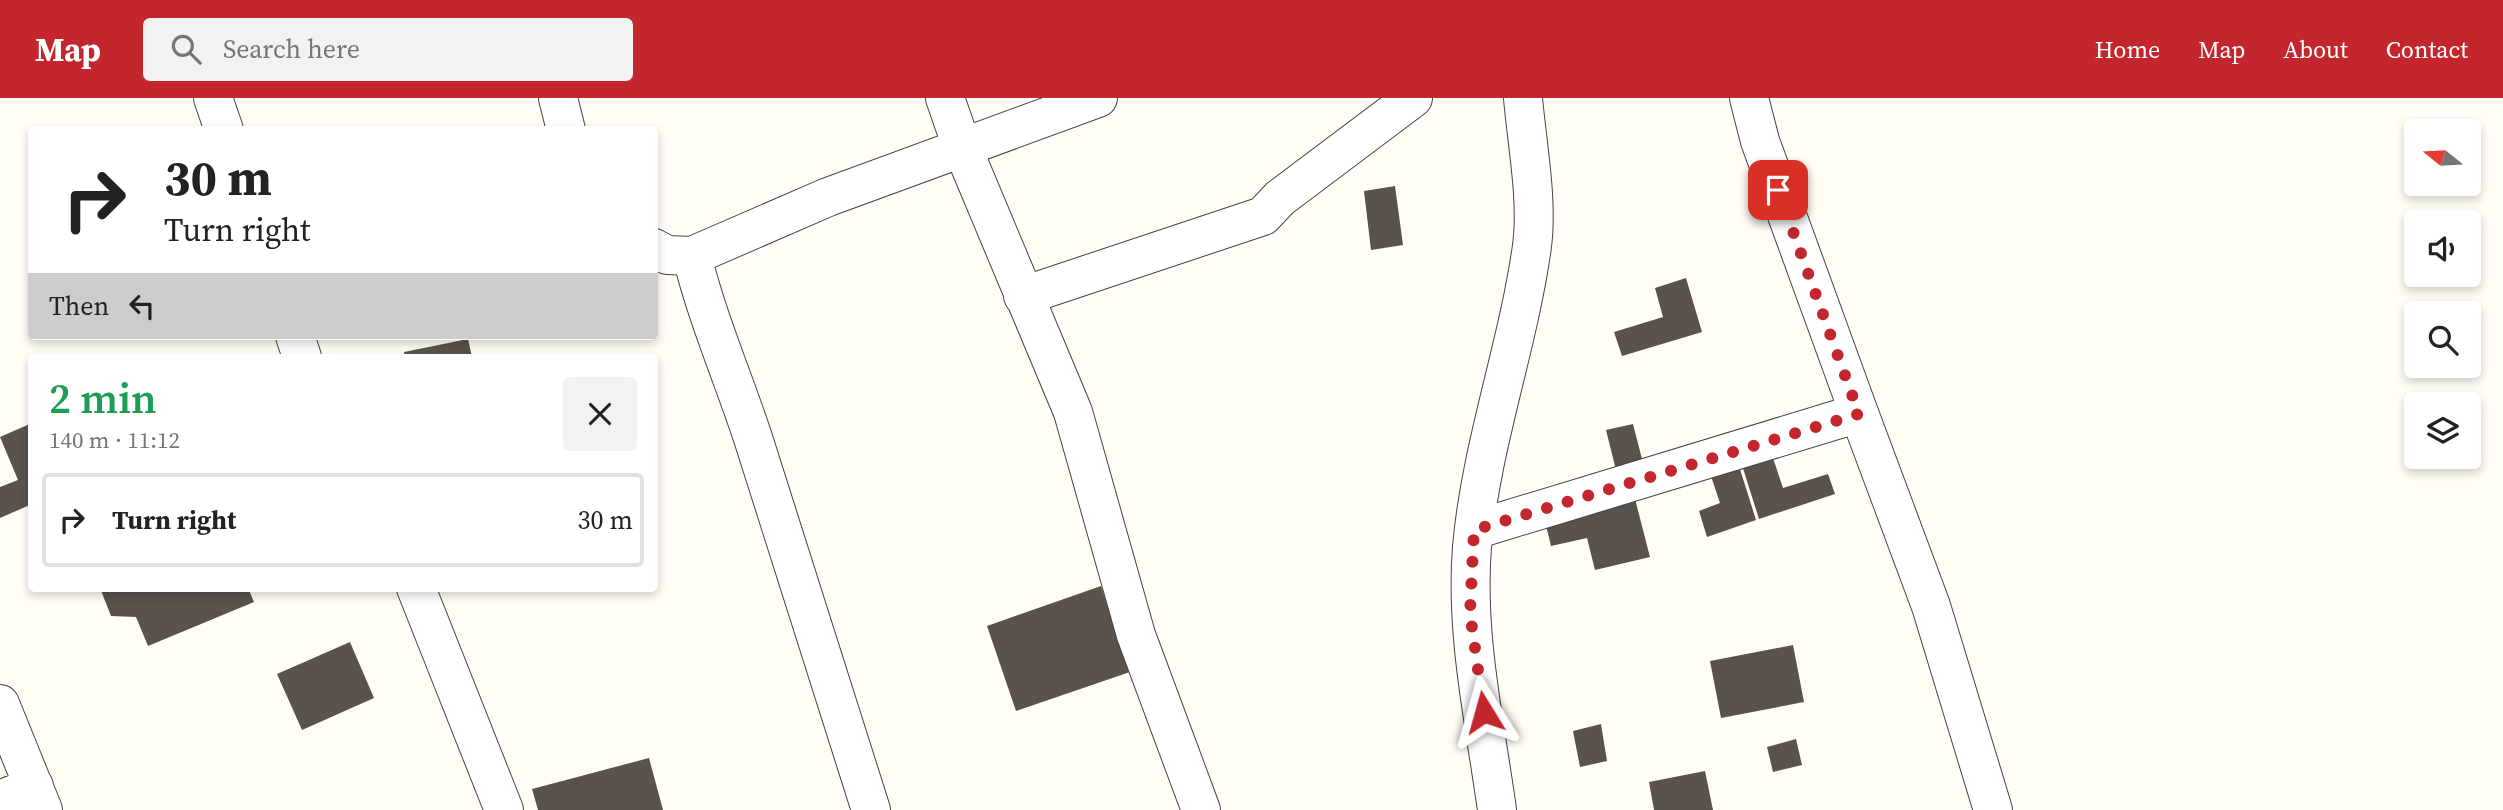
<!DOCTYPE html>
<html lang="en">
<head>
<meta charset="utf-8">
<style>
	:root { --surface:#fff; --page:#f2f2f2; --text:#222; --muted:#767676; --line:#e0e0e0; --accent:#c4262e }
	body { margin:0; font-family:"Source Serif 4",serif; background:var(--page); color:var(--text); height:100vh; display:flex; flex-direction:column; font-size:26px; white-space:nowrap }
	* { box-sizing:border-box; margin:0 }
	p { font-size:23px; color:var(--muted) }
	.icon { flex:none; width:38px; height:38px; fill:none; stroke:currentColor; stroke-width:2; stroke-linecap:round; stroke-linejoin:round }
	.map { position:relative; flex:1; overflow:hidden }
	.sheet { position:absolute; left:28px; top:256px; width:630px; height:238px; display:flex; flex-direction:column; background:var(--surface); border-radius:7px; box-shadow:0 4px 10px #0003 }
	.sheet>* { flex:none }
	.top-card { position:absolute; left:28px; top:28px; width:630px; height:214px; border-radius:7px; box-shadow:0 4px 10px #0003; background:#fff; color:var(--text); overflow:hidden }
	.needle { width:46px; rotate:288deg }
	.buttons { position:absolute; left:2404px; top:21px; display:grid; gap:14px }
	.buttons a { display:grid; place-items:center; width:77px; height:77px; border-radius:7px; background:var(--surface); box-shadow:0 4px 10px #0003; font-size:35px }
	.pin { position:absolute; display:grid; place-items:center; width:60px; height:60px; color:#fff; margin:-30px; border-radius:14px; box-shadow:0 4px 10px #0006 }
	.me { position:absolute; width:77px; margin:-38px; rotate:352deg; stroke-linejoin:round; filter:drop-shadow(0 0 5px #0008) }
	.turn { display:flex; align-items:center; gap:24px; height:147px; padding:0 21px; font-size:32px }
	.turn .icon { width:91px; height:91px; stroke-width:2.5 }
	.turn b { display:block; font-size:49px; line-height:60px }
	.then { display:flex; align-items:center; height:66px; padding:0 21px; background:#0003; gap:14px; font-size:26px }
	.round { display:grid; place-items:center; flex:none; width:74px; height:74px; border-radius:7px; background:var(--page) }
	.overview { display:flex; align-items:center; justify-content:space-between; height:119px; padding:0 21px }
	h1 { font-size:42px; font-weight:600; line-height:52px; color:#1e9e55 }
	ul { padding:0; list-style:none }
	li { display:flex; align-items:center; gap:21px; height:94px; margin:0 14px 10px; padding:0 7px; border:4px solid var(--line); border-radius:7px }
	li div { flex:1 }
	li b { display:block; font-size:26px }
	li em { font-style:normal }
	header { display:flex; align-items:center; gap:42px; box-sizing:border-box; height:98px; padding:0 35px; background:var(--accent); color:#fff }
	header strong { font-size:33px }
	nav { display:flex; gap:38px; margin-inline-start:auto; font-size:24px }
	.search { width:490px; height:63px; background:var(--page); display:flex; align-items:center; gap:18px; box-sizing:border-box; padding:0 24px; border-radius:7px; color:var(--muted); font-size:26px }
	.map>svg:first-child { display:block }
	.building { fill:#5a524d }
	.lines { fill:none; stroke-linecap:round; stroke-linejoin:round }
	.minor-casing { stroke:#444; stroke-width:40 }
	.minor { stroke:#fff; stroke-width:38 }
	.route { stroke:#c4262e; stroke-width:12; stroke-dasharray:0 21.6 }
</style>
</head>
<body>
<header>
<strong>Map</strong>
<div class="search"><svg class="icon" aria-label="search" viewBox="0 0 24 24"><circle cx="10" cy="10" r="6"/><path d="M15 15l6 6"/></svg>Search here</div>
<nav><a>Home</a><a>Map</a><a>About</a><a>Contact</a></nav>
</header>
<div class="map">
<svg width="2503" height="712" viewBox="0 0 2503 712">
	<rect width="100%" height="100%" fill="#fffdf5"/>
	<path class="building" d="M1395,88L1403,147L1371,152L1364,93Z
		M1686,180L1702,234L1622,258L1614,234L1663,219L1655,190Z
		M468,241L472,259H405L404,254Z
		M32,325V406L0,420V389L18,382L0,339Z
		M1633,326L1643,365L1616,372L1606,332Z
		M1771,354L1783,390L1828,376L1835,396L1759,421L1741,364Z
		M1739,368L1756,422L1707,439L1699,413L1720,405L1711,378Z
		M1634,397L1650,459L1595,472L1587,440L1551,448L1544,419Z
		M1101,488L1130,574L1016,613L987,528Z
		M100,490H248L254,504L148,548L136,519L111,518Z
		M350,544L374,600L302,632L277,576Z
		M1793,547L1804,604L1721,620L1710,563Z
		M1601,626L1607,663L1580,669L1573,633Z
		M1796,641L1802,667L1773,674L1767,649Z
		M649,660L663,712H538L532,691Z
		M1705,673L1713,712H1654L1649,684Z"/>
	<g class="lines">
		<g class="minor-casing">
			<path id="minor" d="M213,0L224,32
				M558,0L566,32
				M945,0L962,49L1073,314L1136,537L1201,712
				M1749,0L1760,43L1859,315
				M654,150L667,157L692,158C707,220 733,279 753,340C793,464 832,588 871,712
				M692,158L828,99L1098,0
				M1023,198L1263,118L1280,100L1413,0
				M295,238L302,259
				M1474,432L1859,315L1931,508L1993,712
				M416,490L504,712
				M0,606L43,712
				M0,702L34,688
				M1497,712C1485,625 1465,537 1472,449C1481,347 1518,249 1532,148C1538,102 1527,46 1523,0"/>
		</g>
		<use href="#minor" class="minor"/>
	</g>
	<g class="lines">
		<path class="route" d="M1484,614L1470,515L1474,432L1859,316L1778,92"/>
	</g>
</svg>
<div class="buttons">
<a><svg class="needle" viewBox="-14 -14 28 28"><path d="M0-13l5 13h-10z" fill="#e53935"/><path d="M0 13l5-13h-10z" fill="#767676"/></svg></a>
<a><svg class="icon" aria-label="sound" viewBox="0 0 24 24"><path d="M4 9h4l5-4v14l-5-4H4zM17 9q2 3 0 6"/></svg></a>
<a><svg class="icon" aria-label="search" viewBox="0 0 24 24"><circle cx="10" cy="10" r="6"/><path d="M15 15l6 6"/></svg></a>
<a><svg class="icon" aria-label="layers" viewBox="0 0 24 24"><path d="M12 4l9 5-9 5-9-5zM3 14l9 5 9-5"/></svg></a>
</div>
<div class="pin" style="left:1778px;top:92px;background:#d93025"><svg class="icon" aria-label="arrive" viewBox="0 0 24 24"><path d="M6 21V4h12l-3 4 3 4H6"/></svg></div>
<svg class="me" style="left:1484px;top:614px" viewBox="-20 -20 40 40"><path d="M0-17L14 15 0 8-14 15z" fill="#c4262e" stroke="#fff" stroke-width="4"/></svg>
<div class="top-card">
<div class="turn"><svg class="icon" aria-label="right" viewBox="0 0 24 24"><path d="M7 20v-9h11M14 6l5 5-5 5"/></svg><div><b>30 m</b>Turn right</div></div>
<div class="then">Then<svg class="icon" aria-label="left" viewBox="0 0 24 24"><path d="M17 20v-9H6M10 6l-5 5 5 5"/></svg></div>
</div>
<section class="sheet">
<div class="overview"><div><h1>2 min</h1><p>140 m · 11:12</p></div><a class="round"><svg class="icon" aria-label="close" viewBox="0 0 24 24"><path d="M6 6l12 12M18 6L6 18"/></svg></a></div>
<ul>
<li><svg class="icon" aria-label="right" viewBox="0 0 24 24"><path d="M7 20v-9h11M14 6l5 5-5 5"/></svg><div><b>Turn right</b></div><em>30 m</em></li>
</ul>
</section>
</div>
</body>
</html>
